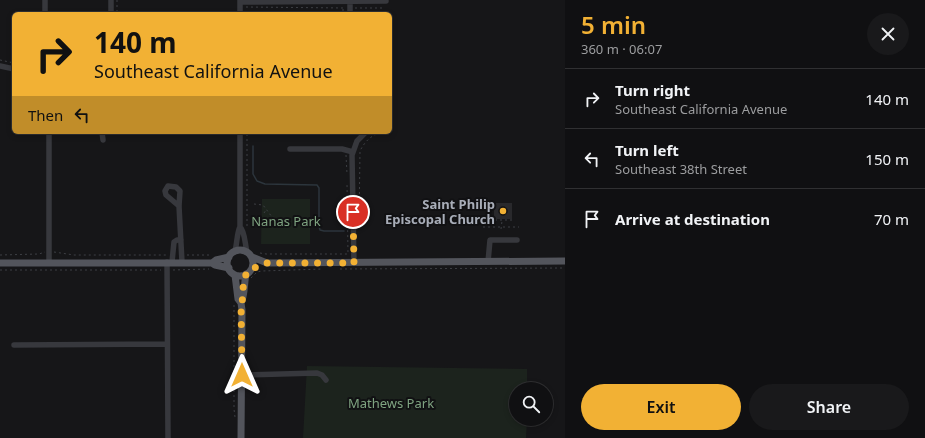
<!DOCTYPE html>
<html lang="en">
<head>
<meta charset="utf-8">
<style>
	:root { --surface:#101012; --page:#19191b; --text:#f1f3f6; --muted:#9c9d9f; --line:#303032; --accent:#f2b134 }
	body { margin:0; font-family:"Noto Sans",sans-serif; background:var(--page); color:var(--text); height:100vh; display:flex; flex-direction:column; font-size:15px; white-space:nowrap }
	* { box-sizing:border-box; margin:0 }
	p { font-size:13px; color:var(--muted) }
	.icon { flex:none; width:22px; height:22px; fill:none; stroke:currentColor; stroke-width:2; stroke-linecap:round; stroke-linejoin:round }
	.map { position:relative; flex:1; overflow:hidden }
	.sheet { display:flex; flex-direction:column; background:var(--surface); width:360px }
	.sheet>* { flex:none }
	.hud { position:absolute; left:12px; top:12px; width:380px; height:122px; border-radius:6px; box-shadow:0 2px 6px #0003,0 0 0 1px var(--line); background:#f2b134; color:#111; overflow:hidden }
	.fabs { position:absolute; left:509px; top:382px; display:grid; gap:8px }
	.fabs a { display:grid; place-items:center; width:44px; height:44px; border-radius:50%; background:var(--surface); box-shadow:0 2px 6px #0003,0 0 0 1px var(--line); font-size:20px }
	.pin { position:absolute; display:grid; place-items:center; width:34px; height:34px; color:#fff; margin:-17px; border:2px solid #fff; border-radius:50%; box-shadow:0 1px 4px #0007 }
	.me { position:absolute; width:44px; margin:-22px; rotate:0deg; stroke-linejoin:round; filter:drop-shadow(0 0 3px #0008) }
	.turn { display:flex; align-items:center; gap:14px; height:84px; padding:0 16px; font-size:18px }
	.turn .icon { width:52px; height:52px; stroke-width:2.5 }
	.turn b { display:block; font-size:28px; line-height:34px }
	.then { display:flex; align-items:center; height:38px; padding:0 16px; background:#0003; gap:8px; font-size:15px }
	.round { display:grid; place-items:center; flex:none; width:42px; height:42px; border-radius:21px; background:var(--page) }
	.summary { display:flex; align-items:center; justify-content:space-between; height:68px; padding:0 16px }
	h1 { font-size:24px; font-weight:600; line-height:30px; color:var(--accent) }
	.button { display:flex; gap:8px; margin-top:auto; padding:8px 16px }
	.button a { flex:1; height:46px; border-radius:24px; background:var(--accent); color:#111; font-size:16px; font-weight:600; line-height:46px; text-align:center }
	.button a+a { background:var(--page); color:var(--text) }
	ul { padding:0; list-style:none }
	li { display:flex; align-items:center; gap:12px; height:60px; padding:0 16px; border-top:1px solid var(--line) }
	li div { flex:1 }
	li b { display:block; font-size:15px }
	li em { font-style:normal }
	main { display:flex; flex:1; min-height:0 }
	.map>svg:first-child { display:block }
	.green { fill:#1c231d }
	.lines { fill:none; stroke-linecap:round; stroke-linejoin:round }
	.stream { stroke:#2c353c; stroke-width:1.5 }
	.building { fill:#29292c }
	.path { stroke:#3d3f44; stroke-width:1; stroke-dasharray:2 3; stroke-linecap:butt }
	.minor { stroke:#37383d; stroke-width:5.5 }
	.major { stroke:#53555c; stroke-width:7 }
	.route { stroke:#f2b134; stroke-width:7; stroke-dasharray:0 12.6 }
	.poi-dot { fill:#f2b134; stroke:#111113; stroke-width:1.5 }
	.labels { text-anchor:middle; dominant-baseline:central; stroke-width:4; stroke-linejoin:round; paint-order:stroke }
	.poi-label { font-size:13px; font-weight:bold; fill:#a8adb8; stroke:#111113; text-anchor:end }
	.park-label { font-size:13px; fill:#7fa381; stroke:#111113 }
</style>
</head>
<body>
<main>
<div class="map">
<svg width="565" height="438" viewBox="0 0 565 438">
	<rect width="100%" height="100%" fill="#161618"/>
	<path class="green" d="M262,199H310V244H261Z
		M307,366L527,369V389H516V419H527L526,438H303Z"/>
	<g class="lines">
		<path class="stream" d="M253,146V174L257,181L265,184L317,185L319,188V226L320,230L324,231H344"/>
	</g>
	<path class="building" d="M494,203H512V219H494Z"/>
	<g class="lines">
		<path class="path" d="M117,0V14
			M246,7L344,8
			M355,8H385
			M343,9V14
			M246,14V9
			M0,60L14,63
			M346,155L347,174
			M254,204L263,205L272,217L279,219
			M264,213L266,210
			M495,220H513
			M359,224L360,151C365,141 372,134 384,132
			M247,226V132
			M483,227H519
			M501,229L502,221
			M54,252L74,255H168
			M260,253L266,254H348L347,183
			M0,255L39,254L45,252
			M187,255H212
			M340,269L565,268
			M0,270H161
			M173,270L209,269
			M251,278L257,272L262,271L322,269
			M234,305V409L235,417"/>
		<path class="minor" d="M45,0V14
			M240,0V14
			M240,2L386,1
			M111,14V0
			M350,14V2
			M0,66L14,69
			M49,132V263
			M102,132L103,140
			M290,149H342L353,152
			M179,206L166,195L165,191L168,186L176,187L180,191L179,206L182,262
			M240,227C245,231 245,245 247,252
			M235,251C237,244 237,232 240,227V132
			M167,262L168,438
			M172,262L174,242L177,240H181
			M488,262L490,240H517
			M354,263L352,155L357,141L366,132
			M14,345L167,344
			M242,375L317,373L322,375L326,380"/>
		<path class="major" d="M227 263a13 13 0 1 1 26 0a13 13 0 1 1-26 0Z
			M252,257L267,263L565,261
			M0,263H212L215,265L229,268
			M212,263L216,260L229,257
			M235,275L238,299L241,303L242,310L241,438
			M241,303C245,295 244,283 246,274"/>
	</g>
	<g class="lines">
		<path class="route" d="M242,375L241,303L243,298V288L246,274L251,269L267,263H354L353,212"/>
	</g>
	<circle class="poi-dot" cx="503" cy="211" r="4"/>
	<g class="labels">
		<g class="poi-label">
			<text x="495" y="204">Saint Philip<tspan x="495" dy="15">Episcopal Church</tspan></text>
		</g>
		<g class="park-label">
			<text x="286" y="221">Nanas Park</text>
			<text x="391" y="403">Mathews Park</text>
		</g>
	</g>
</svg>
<div class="fabs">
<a><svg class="icon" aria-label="search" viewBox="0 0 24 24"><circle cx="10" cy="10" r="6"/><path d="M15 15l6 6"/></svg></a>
</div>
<div class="pin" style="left:353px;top:212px;background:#d93025"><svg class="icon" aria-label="arrive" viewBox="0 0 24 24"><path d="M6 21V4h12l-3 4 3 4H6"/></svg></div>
<svg class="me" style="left:242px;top:375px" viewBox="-20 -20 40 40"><path d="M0-17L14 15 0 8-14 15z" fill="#f2b134" stroke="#fff" stroke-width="4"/></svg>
<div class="hud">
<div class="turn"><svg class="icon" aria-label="right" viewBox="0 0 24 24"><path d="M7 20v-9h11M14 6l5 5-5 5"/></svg><div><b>140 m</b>Southeast California Avenue</div></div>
<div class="then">Then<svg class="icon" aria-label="left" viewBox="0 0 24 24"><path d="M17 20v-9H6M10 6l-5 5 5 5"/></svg></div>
</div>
</div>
<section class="sheet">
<div class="summary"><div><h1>5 min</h1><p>360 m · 06:07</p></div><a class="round"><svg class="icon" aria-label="close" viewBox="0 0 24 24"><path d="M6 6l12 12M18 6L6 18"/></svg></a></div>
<ul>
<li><svg class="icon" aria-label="right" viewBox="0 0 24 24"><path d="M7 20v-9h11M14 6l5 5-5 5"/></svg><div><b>Turn right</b><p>Southeast California Avenue</p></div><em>140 m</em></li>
<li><svg class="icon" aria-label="left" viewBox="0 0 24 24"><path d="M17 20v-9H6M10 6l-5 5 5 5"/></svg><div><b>Turn left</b><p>Southeast 38th Street</p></div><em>150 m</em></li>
<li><svg class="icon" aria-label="arrive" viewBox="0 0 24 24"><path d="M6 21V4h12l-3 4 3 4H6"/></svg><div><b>Arrive at destination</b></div><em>70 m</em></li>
</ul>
<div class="button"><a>Exit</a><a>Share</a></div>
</section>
</main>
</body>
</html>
